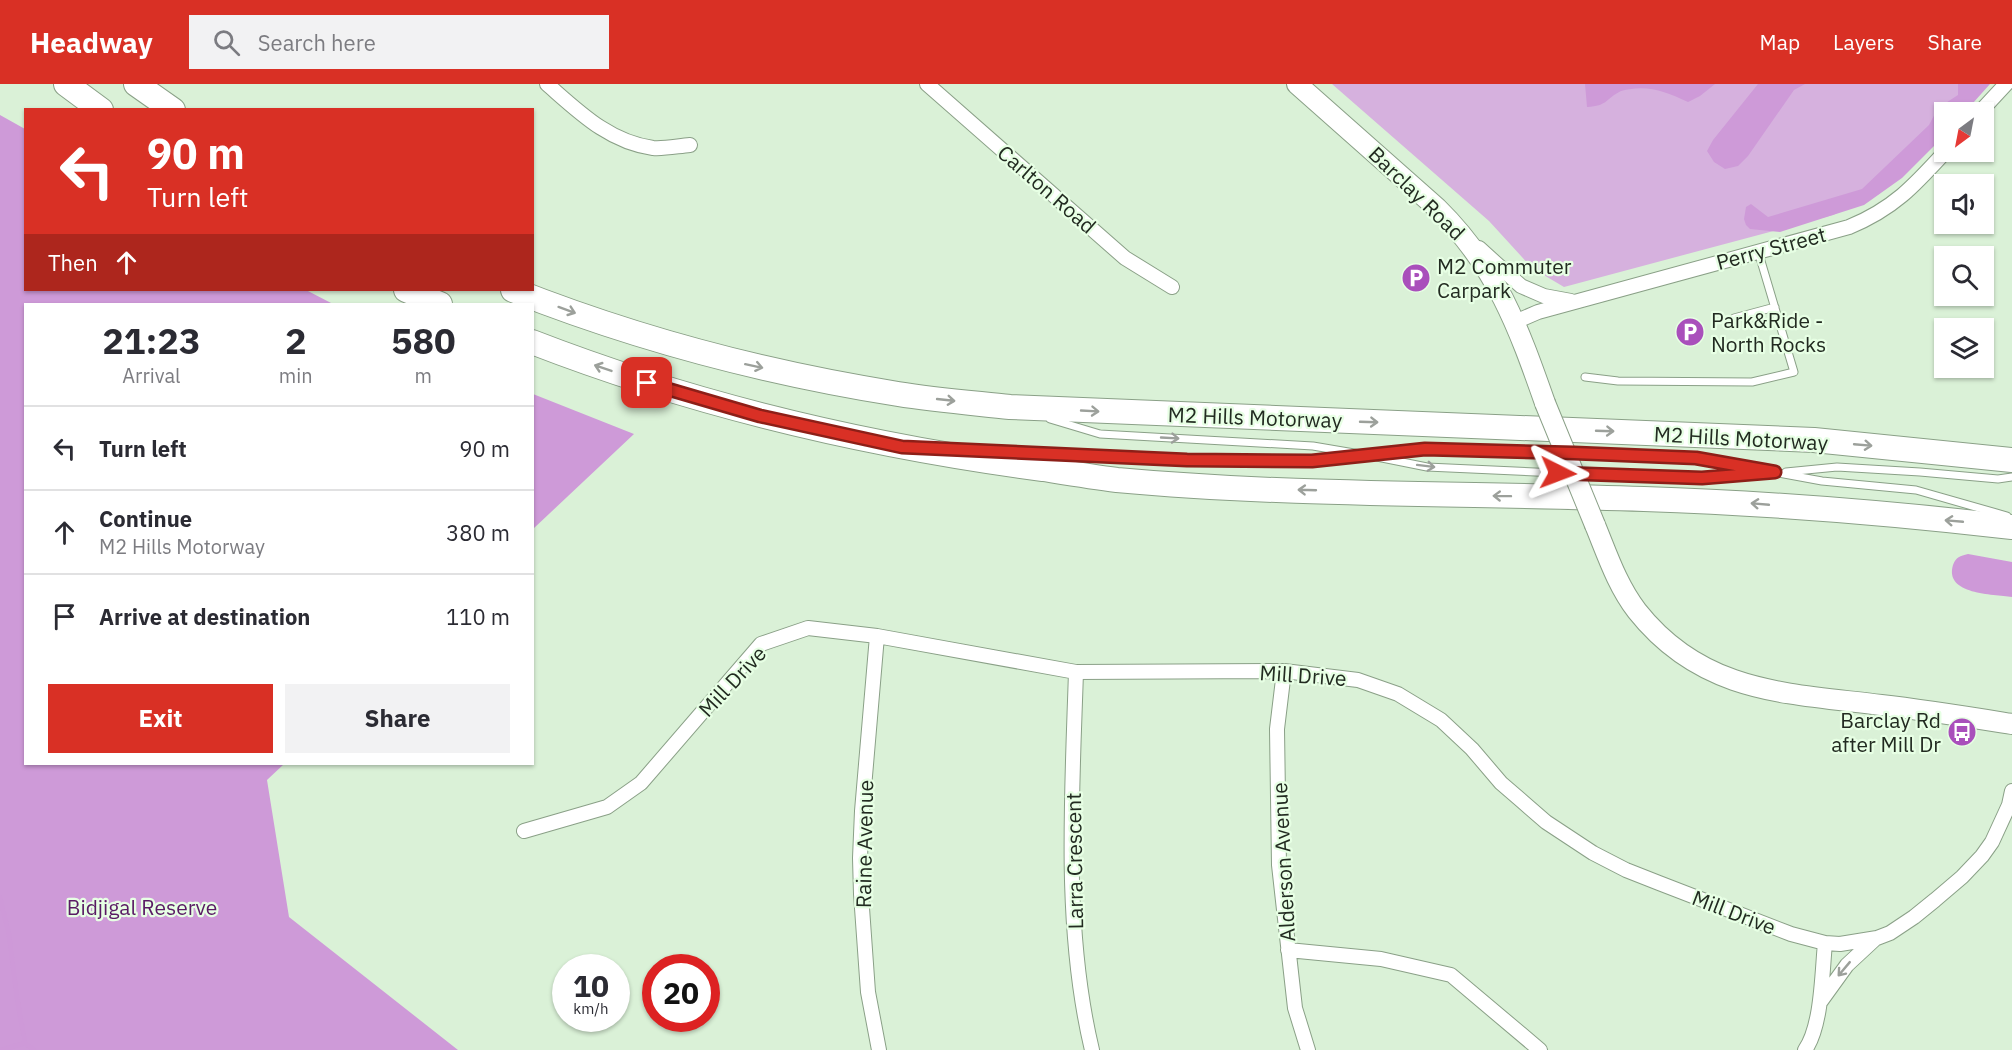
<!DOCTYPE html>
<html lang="en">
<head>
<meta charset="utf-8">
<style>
	:root { --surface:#fff; --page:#f2f2f3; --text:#2b2b33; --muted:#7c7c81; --line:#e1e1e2; --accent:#d93025 }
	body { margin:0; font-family:"IBM Plex Sans",sans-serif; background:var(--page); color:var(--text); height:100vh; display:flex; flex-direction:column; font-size:22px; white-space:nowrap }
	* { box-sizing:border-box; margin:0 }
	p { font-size:20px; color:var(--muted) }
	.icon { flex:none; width:33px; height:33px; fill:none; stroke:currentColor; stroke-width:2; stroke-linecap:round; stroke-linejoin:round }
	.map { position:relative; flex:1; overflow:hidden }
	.drawer { position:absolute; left:24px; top:219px; width:510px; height:462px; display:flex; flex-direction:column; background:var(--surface); border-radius:0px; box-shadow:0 2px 4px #0004 }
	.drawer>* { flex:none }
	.top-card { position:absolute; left:24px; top:24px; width:510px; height:183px; border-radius:0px; box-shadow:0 2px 4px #0004; background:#d93025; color:#fff; overflow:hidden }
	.needle { width:39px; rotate:212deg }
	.controls { position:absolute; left:1934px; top:18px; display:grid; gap:12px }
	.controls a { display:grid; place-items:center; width:60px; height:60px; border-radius:0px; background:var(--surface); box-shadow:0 2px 4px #0004; font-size:30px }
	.speed { position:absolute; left:552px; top:870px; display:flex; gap:12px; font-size:30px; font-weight:700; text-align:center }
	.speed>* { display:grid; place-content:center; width:78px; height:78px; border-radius:50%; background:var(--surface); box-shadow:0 2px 4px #0004; line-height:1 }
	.speed small { font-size:15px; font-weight:400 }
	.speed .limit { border:9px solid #d22; background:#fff; color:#111 }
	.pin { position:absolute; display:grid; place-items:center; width:51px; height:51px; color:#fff; margin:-26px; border-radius:12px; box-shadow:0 3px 9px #0006 }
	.me { position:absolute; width:66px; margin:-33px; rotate:93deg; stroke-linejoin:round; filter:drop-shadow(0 0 4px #0008) }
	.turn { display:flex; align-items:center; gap:21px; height:126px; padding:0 24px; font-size:27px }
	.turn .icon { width:78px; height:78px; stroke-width:2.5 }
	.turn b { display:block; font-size:42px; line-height:51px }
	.then { display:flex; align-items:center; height:57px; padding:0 24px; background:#0003; gap:12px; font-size:22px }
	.eta { display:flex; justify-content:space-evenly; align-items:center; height:102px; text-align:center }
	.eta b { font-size:36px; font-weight:700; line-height:42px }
	.cta { display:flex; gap:12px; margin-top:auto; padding:12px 24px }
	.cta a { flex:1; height:69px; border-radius:0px; background:var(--accent); color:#fff; font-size:24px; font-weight:700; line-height:69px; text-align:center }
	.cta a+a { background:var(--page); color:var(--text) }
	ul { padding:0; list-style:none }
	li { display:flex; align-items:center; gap:18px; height:84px; padding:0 24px; border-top:2px solid var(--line) }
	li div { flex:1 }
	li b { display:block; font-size:22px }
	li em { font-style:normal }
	header { display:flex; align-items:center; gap:36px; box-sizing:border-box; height:84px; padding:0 30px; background:var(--accent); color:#fff }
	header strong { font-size:28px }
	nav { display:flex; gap:33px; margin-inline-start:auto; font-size:21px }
	.search { width:420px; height:54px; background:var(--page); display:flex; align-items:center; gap:15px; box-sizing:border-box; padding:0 21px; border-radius:0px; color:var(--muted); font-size:22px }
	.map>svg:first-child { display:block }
	.green { fill:#d6b1de }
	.forest { fill:#ce9ad8 }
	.water { fill:#ce99d8 }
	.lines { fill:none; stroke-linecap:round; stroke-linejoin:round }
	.stream { stroke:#ce99d8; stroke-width:4.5 }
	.service-casing { stroke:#8aa087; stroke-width:9 }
	.minor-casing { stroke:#8aa087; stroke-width:16 }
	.secondary-casing { stroke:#8aa087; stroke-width:22 }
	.motorway-casing { stroke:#8aa087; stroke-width:26 }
	.service { stroke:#fff; stroke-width:7 }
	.minor { stroke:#fff; stroke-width:14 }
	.secondary { stroke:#fff; stroke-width:20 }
	.motorway { stroke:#fff; stroke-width:24 }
	.secondary-bridge-casing { stroke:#8aa087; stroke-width:22; stroke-linecap:butt }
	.secondary-bridge { stroke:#fff; stroke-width:20 }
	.oneway { stroke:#9ca09b }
	.route-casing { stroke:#8d1f18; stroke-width:15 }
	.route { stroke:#d93025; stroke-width:10 }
	.labels { text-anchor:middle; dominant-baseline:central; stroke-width:4.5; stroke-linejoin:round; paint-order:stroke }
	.street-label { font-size:21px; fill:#222b21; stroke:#e7ffe4 }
	.poi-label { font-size:21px; fill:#222b21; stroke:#e7ffe4; text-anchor:start }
	.park-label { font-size:21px; fill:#591a64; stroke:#e7ffe4 }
</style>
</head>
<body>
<header>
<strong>Headway</strong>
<div class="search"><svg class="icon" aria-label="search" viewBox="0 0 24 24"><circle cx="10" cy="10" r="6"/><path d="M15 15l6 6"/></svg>Search here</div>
<nav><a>Map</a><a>Layers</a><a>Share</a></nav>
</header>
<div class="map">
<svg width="2012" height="966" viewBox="0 0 2012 966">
	<rect width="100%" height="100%" fill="#daf1d7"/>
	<path class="green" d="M1332,0H1980L1944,28L1918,71L1879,110L1833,131L1564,203L1532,184L1489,137Z"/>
	<path class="forest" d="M1585,0H1715L1700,12L1688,18C1665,7 1646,0 1621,7C1605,15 1608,22 1587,23Z
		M1758,0H1805L1794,6L1748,72L1738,82L1725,85L1714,78L1707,67L1713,56Z
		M1958,0H1990L1965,28H1944V52L1902,94L1864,121L1780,148L1750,145L1746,141L1744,135L1746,123L1751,120L1768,133L1862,105L1929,41L1938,24L1958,11Z
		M0,31L25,45L26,206H306L333,220H26V680H284L267,696L289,833L458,966H0Z
		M533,310L634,350L533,445Z"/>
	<path class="water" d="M1968,470L2012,478V513C1993,510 1944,511 1953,481C1956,473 1960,472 1968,470Z"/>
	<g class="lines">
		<path class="stream" d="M0,813L9,851L17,914L25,959L34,966
			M1,966L25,959"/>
		<g class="service-casing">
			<path id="service" d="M1734,234L1775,223
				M1585,293L1618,297L1752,298L1794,288L1758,167
				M1050,335L1100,350L1313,362L1360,370
				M1011,369L1187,376L1313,377L1425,365L1696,374L1822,397L1916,406L2007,432
				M1377,373L1427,383L1601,391L1702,394L1766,389
				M1786,388L1837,383L1920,388L1998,395L2012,393"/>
		</g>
		<g class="minor-casing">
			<path id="minor" d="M547,0C579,28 609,58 653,64C664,65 678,62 690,61
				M927,0L1125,174L1172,203
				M1980,28L2006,0
				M1479,164L1521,202L1544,212L1571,217
				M1515,238L1538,228L1849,143C1893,125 1914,102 1945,68
				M877,552L862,727L860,774L861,810L868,908L879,966
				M1284,587L1277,645L1279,781L1295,924L1308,966
				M1076,588C1072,712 1063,845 1092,966
				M524,747L607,723L641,699L761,560L808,544L877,552L1076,588L1284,587L1358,596L1398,610L1441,636L1472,665L1501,699L1523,718L1546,738L1593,769L1626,786L1659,799L1791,850L1825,859L1840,860L1877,854L1890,849L1914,833L1935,816L1962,793L1982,772L1992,758L2009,721L2012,707
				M1288,866L1381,875L1451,891L1540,966
				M1821,917L1847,881L1875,855
				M1805,966C1822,942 1822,889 1825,859"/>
		</g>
		<g class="secondary-casing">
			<path id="secondary" d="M1297,0L1437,124C1496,182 1518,242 1545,319
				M1595,441C1607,470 1617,501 1637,527C1702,609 1785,609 1881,621C1925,626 1968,633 2012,640"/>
		</g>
		<g class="motorway-casing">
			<path id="motorway" d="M66,0L101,26
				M136,0L173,26
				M406,206L440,220
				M513,206C637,255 766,289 898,310C935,316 973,319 1010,323L1814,356L2012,376
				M532,258C697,322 869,362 1043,385C1068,389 1092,393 1117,396C1292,412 1469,409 1644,415C1767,419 1890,429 2012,443"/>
		</g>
		<use href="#service" class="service"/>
		<use href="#minor" class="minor"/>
		<use href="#secondary" class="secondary"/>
		<use href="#motorway" class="motorway"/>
		<g class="secondary-bridge-casing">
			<path id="secondary-bridge" d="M1545,319L1595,441"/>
		</g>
		<use href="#secondary-bridge" class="secondary-bridge"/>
	</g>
	<defs><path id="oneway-shaft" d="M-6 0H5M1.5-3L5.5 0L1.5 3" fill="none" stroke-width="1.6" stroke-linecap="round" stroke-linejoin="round" transform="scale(1.5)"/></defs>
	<g class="oneway">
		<use href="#oneway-shaft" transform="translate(567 226) rotate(20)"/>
		<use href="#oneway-shaft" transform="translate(754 282) rotate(12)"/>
		<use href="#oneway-shaft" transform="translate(603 284) rotate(-161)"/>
		<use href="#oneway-shaft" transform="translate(946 316) rotate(6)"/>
		<use href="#oneway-shaft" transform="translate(1090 327) rotate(3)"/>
		<use href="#oneway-shaft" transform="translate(1369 338) rotate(2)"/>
		<use href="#oneway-shaft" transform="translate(1605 347) rotate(2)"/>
		<use href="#oneway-shaft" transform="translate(1170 354) rotate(3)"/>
		<use href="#oneway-shaft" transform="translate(1863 361) rotate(5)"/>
		<use href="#oneway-shaft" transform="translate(1426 382) rotate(7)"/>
		<use href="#oneway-shaft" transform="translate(1307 406) rotate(-178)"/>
		<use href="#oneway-shaft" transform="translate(1502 412) rotate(-179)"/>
		<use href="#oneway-shaft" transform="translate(1760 420) rotate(-175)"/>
		<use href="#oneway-shaft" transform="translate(1954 437) rotate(-175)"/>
		<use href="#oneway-shaft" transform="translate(1844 885) rotate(130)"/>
	</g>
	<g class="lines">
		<g class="route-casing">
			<path id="route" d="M647,299L760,332L902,363L1187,376L1312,377L1425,365L1574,369L1696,374L1775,388L1702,394L1558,389"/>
		</g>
		<use href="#route" class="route"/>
	</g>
	<defs>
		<g id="parking-disc" transform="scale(1.5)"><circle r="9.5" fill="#a94fbb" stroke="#e7ffe4"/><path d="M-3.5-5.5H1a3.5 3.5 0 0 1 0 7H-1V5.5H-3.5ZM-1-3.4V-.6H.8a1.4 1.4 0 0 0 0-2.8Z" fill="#fff"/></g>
		<g id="bus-disc" transform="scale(1.5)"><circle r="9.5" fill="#a94fbb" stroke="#e7ffe4"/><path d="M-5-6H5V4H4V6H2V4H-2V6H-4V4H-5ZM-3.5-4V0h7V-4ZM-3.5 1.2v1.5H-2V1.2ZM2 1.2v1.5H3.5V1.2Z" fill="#fff"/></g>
	</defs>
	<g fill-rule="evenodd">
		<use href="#parking-disc" x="1416" y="194"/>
		<use href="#parking-disc" x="1690" y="248"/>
		<use href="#bus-disc" x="1962" y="648"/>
	</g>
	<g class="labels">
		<g class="street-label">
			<text transform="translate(1047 105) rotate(41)">Carlton Road</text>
			<text transform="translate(1417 109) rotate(44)">Barclay Road</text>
			<text transform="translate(1771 164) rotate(-15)">Perry Street</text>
			<text transform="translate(1255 333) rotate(2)">M2 Hills Motorway</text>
			<text transform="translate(1741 354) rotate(3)">M2 Hills Motorway</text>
			<text transform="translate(1303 591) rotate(4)">Mill Drive</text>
			<text transform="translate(732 597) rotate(-47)">Mill Drive</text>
			<text transform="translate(864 760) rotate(-89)">Raine Avenue</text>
			<text transform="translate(1074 777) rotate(-91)">Larra Crescent</text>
			<text transform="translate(1283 778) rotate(-93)">Alderson Avenue</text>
			<text transform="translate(1734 828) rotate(21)">Mill Drive</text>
		</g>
		<g class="poi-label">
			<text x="1437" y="182">M2 Commuter<tspan x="1437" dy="24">Carpark</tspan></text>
			<text x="1711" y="236">Park&amp;Ride -<tspan x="1711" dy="24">North Rocks</tspan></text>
			<text x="1941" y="636" text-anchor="end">Barclay Rd<tspan x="1941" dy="24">after Mill Dr</tspan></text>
		</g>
		<g class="park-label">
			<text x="142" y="823">Bidjigal Reserve</text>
		</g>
	</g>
</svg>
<div class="controls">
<a><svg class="needle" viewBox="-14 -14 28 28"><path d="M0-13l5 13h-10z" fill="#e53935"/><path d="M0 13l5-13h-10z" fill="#7c7c81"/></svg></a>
<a><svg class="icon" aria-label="sound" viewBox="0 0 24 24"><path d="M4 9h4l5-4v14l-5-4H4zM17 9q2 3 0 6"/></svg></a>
<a><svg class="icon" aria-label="search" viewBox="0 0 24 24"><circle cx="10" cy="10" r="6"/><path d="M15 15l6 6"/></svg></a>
<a><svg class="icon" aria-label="layers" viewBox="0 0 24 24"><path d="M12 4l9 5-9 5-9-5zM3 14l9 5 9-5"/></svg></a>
</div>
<div class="speed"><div>10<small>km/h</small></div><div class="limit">20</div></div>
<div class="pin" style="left:647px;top:299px;background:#d93025"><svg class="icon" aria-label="arrive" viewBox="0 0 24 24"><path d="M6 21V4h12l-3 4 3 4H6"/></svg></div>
<svg class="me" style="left:1558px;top:389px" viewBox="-20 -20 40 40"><path d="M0-17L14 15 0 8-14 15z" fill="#d93025" stroke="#fff" stroke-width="4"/></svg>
<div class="top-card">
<div class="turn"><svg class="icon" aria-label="left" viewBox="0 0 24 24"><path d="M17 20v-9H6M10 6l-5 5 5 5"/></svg><div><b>90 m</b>Turn left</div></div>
<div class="then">Then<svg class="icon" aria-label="ahead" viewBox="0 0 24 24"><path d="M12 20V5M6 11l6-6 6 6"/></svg></div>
</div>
<section class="drawer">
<div class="eta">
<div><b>21:23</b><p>Arrival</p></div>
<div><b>2</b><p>min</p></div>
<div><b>580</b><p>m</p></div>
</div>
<ul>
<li><svg class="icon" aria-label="left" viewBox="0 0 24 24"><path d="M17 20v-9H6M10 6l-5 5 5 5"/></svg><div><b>Turn left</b></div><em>90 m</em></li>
<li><svg class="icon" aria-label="ahead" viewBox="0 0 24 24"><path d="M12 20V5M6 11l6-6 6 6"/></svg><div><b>Continue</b><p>M2 Hills Motorway</p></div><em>380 m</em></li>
<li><svg class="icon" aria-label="arrive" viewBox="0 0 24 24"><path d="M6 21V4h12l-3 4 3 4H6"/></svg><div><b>Arrive at destination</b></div><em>110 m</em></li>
</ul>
<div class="cta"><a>Exit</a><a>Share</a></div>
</section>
</div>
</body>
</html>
